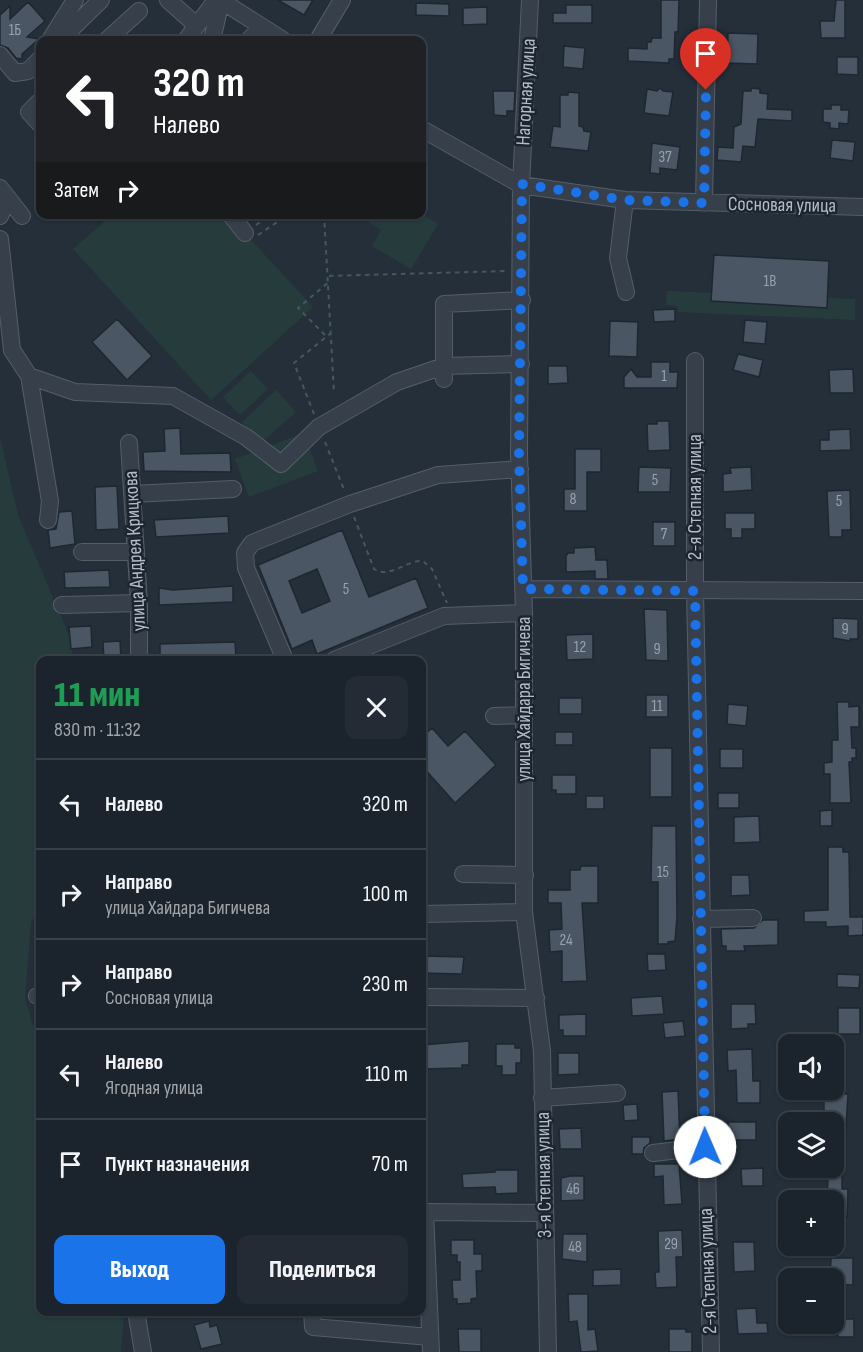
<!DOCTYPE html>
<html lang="ru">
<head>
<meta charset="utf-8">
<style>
	:root { --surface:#1b232c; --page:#242b34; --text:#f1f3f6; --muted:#a0a4a9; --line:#394048; --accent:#1a73e8 }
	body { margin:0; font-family:"Sofia Sans Condensed",sans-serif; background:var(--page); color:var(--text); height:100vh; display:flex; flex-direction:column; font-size:22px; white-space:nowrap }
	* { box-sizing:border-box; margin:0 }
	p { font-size:20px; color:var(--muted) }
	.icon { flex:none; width:33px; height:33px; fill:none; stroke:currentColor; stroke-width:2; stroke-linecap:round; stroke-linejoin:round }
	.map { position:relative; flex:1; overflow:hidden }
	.panel { position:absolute; left:36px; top:656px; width:390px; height:660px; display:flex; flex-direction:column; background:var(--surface); border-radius:12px; box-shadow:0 2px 4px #0004,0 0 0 2px var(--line) }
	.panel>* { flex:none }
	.guide { position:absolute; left:36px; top:36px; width:390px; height:183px; border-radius:12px; box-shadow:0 2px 4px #0004,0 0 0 2px var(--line); background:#202124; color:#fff; overflow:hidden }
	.fabs { position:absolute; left:778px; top:1034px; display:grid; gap:12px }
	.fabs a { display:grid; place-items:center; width:66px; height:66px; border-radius:12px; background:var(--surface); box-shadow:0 2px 4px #0004,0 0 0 2px var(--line); font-size:30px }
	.pin { position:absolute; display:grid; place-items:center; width:51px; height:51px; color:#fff; margin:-62px -26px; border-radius:50% 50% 50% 0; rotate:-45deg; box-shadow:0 0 6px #0007 }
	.pin .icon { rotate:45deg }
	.me { position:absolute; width:66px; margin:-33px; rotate:359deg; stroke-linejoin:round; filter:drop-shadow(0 0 4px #0008) }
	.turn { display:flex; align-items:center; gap:21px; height:126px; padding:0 18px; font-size:27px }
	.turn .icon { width:78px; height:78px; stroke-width:2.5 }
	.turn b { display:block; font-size:42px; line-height:51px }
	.then { display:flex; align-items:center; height:57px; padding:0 18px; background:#0003; gap:12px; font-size:22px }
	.round { display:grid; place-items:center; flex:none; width:63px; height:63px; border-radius:12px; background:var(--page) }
	.overview { display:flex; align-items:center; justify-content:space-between; height:102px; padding:0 18px }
	h1 { font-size:36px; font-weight:800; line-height:45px; color:#1e9e55 }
	.button { display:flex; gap:12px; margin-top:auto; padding:12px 18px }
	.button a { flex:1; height:69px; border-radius:12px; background:var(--accent); color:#fff; font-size:24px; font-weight:800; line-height:69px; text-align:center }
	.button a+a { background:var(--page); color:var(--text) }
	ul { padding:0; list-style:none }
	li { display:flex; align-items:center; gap:18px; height:90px; padding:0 18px; border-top:2px solid var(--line) }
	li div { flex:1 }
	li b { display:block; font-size:22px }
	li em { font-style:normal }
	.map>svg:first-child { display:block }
	.green { fill:#263c3c }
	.building { fill:#4a5663; stroke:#1e2731; stroke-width:1.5; fill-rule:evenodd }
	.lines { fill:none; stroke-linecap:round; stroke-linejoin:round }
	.minor-casing { stroke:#555e68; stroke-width:18 }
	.path { stroke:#45595a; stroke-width:2; stroke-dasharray:4.5 4.5; stroke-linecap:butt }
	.minor { stroke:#37404a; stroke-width:16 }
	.route { stroke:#1a73e8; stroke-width:10; stroke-dasharray:0 18 }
	.labels { text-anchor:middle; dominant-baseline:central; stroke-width:5; stroke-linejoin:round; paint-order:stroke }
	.number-label { font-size:16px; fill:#98a2ad }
	.street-label { font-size:20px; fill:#b2bbc6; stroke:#1c252f }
</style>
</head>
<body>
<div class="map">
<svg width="863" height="1352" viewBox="0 0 863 1352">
	<rect width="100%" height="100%" fill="#242f3a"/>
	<path class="green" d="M422,214L438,224L411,269L372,246L381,230L368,222L372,215L390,217L392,215Z
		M112,215H228L313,307L211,400L73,249Z
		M667,291L855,299V320L678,312V306L666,305Z
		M251,371L268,389L240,415L223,397Z
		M276,390L296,412L261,443L242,422Z
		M304,433L318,471L249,497L235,459Z
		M0,437L18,515L71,640L73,660H40V908L31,922L25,999L40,1048V1311H124L121,1352H0Z"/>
	<path class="building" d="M278,0H313L304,15Z
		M661,0H679L678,32H675L674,59H669V63L628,61V48L647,49V42H651L652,38H661Z
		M836,0H845V38H821L820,21H834Z
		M28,2L45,21L27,37L39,39L22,54V59L16,58L8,48L0,45V15L10,6V19Z
		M416,3L449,4V16L416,15Z
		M566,5H592V23H553V13H566Z
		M487,7V24L463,25V8Z
		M728,33L758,34L757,64L727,63Z
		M564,46L585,48L583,69L563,67Z
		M837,57H858V75L837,74Z
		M660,88L663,91L673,92L669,116L644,113L647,89L657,91Z
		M751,88L760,89V93L768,94L767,109L792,110V121L758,119L755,147L743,146L741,162L717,160L718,147L733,148L734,127L741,124L743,91H751Z
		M493,91H515L514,111H507V116L494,115Z
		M568,92L579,93V126L583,127L584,131L591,132L588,151L550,147L553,126L560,127V95H568Z
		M831,105H841V110H849L848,124L839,123V129L830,128V123L823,122V109H831Z
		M832,140L855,142L853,161L830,158Z
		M652,143L680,147L677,170L660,168V174L650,173Z
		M714,255L829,261L827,308L711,301Z
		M675,309V321L654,322L653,310Z
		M117,319L152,356L127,380L92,342Z
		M745,320L767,322L765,344L743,342Z
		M610,321L638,322L637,357L609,356Z
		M738,354L763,360L759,377L733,370Z
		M651,362H670V372H678L677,388H624V377L631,369L637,377H651Z
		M548,366H567L568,383L548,384Z
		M853,369L854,393H830L829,370Z
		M657,421H669L670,450L648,451L647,424H657Z
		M180,428L181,454L230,453L231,472L144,471L143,452L165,451L164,429Z
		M850,429L851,450L820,451V440H829V430Z
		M575,449H601V472H587V511H564V489H575Z
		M639,467L671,468L670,492H638Z
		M751,467L752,490L723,492V474L731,473L730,468Z
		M117,486L119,529L96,530L95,487Z
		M850,490L851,530H842V537H829L827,491Z
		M72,511L75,544L50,548L48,530L56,529L59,512Z
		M725,513H755V529H742V538H731V529H725Z
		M228,516L229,533L156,537L154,520Z
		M653,522H675V546H653Z
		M342,530L369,597L416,578L428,608L317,654L312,640L292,649L258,565ZM317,569L330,601L302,613L289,581Z
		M595,547L596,560H607L608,579H595V571L566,572V556L568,553H574V548Z
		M109,570L110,587L65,588L64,572Z
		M233,586V602L159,605V588L173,590Z
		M644,609L667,610L668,661L646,660Z
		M833,618L858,619V639H850V641L833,638Z
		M91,626L92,647L71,649L69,627Z
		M593,634V659L567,660L566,635Z
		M120,641L121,660H104L103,642Z
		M235,642L236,659L160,660V644Z
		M646,695H668V717H646Z
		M559,698H582V714H559Z
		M837,702H849V707L859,706V727H851L852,748H856V758H852V762H849L851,803H830V774H824V763L832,762V740H838Z
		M728,704L748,706L746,726L727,724Z
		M432,728L448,746L465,731L496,765L455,803L422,766V737Z
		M555,732H573V745H555Z
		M650,748H672V797H650Z
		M720,749H743V768H720Z
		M552,775H576V794H556V790H552Z
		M718,793H739V808H718Z
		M586,796H604V809H586Z
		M832,810V826H820V811Z
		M759,816L760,842L734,843V817Z
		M652,826H676L677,917L675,941L668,942V944H658V882H651Z
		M828,847H843V852H849L850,917H863V935L848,936V926L826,927V922H804V911L828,910Z
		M581,866H598V903H582L587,981L562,982V951L550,952L549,930L562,929L561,903H548V890H570V870H580Z
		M731,875H749L750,895L731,896Z
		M763,920H778V945L744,946L745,951H726V946H722L721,929L754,928Z
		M647,954H665L666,970L648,971Z
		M422,956L464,957L462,974L422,973Z
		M837,974L860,975L859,988L837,987Z
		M662,996L664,1014L632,1016L631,998Z
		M731,1004H755L756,1024H748V1028L731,1029Z
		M838,1008H860V1034H838Z
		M586,1014V1036H563V1030H559V1015Z
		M683,1021L685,1036L665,1038L663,1023Z
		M469,1041V1065H462V1068L422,1069V1045Z
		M496,1044H515V1048H521V1063H516V1075H502V1066H496Z
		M752,1049L753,1081H760V1103H737L736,1070L728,1071L727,1050Z
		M558,1053H579V1074L558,1075Z
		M678,1091L680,1139L664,1141L662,1092Z
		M824,1094H848L845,1144H834V1112L824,1113Z
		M637,1104L638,1120L624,1121L623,1105Z
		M728,1122H756V1140H728Z
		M581,1128L582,1149H560L559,1129Z
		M632,1137H650V1143L644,1148L643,1154H632Z
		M654,1164H679L682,1204L664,1205L663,1176L654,1177Z
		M825,1167H842V1189H848L847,1217L834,1216V1200H827L828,1178H825Z
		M763,1168V1186H742L741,1169Z
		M495,1170H518V1193L496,1194L495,1187L463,1188L462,1174L495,1172Z
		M570,1176H584V1200L561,1201V1178Z
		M682,1230L683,1257H676L677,1287L656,1288L655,1272H659L658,1231Z
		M563,1234H587V1262L562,1259Z
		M451,1240H474V1254H482V1271H476L477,1298L471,1299V1303L457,1304V1299H453L452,1280H460V1262H457V1255H451Z
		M733,1242H754L755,1271L734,1272Z
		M831,1258H853V1285L834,1284V1278H830Z
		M621,1269V1285L593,1286V1270Z
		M568,1294H588V1330L595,1329L598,1351L581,1352L577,1321L569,1322Z
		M756,1308L757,1323H767L768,1333L738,1334L736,1309Z
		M838,1319H854V1337H838Z
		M209,1321L210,1327L217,1325L222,1344L201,1349L194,1325Z
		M458,1329H481V1352H459Z
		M669,1329H686V1332H692V1352H669Z"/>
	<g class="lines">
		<g class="minor-casing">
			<path id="minor" d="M168,0L196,25
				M220,0L283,40
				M530,0L521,185L519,454L524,613V912L542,1051L548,1352
				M50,40L75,0
				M60,40L101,0
				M107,40L139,11
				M186,40L216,0
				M212,40L221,1
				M249,40L261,27
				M318,40L342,0
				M0,55L15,73L28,71L40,59
				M40,101L29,112L40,124
				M422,129L521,185L625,200L863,207
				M0,188L22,216
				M625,200L618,258L626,292
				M704,203L708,0
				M230,214L245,233
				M0,216L8,198
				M0,239L12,350L29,376L50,501L48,520
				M695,361V591L711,1352
				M29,376L75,392L173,396L246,437L281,464L319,427L397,382L444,366L521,364
				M444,379V304L522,300
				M129,443L139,603V660
				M132,494L233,489
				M82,552H136
				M523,589L863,591
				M62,605L139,603
				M285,660L246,568L245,553L252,543L350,504L438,475L520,469
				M334,660L444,616L524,613
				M494,716L524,715
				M463,874L525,875
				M422,914L524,912
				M701,919L753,918
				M37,996H40
				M422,997L536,998
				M542,1098L617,1093
				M653,1153L705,1147
				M422,1212L545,1213
				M425,1212L431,1352
				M136,1311L143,1352
				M312,1311L313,1327L430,1337"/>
		</g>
		<path class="path" d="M324,214L334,393
			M256,225L271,214
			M258,235L289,214
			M329,276L506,271
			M325,335L298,308L329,282
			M314,414L294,363L331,333
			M325,442L345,492
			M354,517L374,569C390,579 406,560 423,561L432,569L447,603"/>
		<use href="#minor" class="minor"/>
	</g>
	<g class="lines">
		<path class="route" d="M705,1147L695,591L523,589L519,454L522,184L625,200L704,203L706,90"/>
	</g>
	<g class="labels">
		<g class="number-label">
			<text x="15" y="30">1Б</text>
			<text x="665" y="157">37</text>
			<text x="770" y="281">1В</text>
			<text x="664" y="376">1</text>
			<text x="655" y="480">5</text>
			<text x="573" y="499">8</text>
			<text x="839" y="501">5</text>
			<text x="664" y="534">7</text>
			<text x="346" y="589">5</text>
			<text x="845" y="629">9</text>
			<text x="580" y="647">12</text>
			<text x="657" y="649">9</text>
			<text x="657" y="706">11</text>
			<text x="663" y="872">15</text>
			<text x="566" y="940">24</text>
			<text x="573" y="1189">46</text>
			<text x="671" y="1244">29</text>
			<text x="575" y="1247">48</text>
		</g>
		<g class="street-label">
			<text transform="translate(526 92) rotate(-87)">Нагорная улица</text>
			<text transform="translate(782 205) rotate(1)">Сосновая улица</text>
			<text transform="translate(695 497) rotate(-90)">2-я Степная улица</text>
			<text transform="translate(135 551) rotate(-93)">улица Андрея Крицкова</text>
			<text transform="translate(524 699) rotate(-90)">улица Хайдара Бигичева</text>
			<text transform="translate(544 1175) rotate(-91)">3-я Степная улица</text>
			<text transform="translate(708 1271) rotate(-92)">2-я Степная улица</text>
		</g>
	</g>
</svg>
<div class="fabs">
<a><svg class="icon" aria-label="sound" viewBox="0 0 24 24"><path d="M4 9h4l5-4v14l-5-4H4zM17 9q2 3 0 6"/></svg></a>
<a><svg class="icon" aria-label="layers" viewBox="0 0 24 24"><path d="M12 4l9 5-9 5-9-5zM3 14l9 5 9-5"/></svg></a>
<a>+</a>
<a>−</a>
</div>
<div class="pin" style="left:706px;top:90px;background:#d93025"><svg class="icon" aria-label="arrive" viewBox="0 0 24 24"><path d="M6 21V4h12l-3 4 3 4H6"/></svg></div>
<svg class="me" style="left:705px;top:1147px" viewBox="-20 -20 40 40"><circle r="19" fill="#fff"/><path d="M0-13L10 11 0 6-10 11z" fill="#1a73e8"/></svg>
<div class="guide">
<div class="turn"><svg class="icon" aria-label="left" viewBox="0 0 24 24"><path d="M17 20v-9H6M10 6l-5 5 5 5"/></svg><div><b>320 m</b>Налево</div></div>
<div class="then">Затем<svg class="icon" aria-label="right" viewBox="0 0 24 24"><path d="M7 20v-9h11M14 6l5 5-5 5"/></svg></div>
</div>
<section class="panel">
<div class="overview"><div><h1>11 мин</h1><p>830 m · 11:32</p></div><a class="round"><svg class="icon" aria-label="close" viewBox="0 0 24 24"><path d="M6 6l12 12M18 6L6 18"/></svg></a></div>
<ul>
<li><svg class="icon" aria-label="left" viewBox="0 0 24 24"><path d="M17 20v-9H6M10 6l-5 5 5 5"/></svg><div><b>Налево</b></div><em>320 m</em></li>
<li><svg class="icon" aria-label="right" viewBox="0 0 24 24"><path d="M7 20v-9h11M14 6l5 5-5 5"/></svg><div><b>Направо</b><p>улица Хайдара Бигичева</p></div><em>100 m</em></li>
<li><svg class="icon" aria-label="right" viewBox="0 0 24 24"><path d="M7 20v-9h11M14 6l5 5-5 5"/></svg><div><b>Направо</b><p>Сосновая улица</p></div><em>230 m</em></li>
<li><svg class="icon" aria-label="left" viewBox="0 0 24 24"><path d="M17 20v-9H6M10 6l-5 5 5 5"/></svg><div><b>Налево</b><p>Ягодная улица</p></div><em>110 m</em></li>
<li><svg class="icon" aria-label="arrive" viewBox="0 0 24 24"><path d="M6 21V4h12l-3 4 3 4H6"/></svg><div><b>Пункт назначения</b></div><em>70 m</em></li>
</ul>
<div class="button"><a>Выход</a><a>Поделиться</a></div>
</section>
</div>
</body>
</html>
